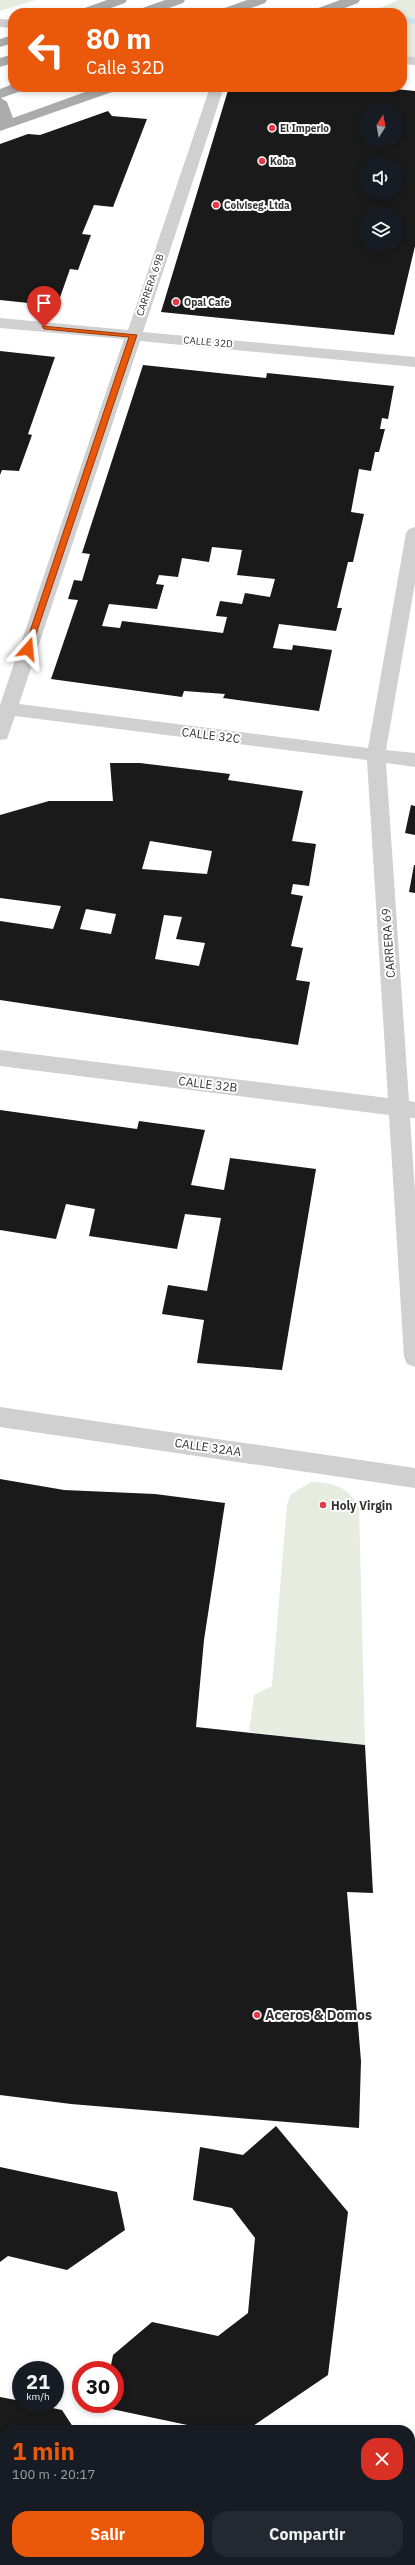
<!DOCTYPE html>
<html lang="es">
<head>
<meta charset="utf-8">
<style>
	:root { --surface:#171b24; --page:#242831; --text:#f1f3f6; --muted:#9ea1a6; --accent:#ea580c }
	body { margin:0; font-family:"IBM Plex Sans",sans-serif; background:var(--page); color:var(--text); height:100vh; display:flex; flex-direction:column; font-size:15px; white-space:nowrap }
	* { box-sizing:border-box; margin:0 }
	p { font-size:13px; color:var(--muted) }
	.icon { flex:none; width:22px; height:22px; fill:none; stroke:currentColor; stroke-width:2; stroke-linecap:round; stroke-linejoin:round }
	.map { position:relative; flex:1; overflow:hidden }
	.details { position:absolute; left:0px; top:2425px; width:415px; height:140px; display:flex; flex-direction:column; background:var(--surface); border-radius:16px 16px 0 0; box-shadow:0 2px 6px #0003 }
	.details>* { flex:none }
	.hud { position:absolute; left:8px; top:8px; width:399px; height:84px; border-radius:16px; box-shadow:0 2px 6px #0003; background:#ea580c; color:#fff; overflow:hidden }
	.needle { width:26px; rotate:11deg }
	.tools { position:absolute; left:359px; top:104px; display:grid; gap:8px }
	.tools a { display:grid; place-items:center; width:44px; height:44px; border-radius:50%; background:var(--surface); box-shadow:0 2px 6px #0003; font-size:20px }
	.speed { position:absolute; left:12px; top:2361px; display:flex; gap:8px; font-size:20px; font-weight:700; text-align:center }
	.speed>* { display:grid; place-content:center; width:52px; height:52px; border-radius:50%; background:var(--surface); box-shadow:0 2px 6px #0003; line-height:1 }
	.speed small { font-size:10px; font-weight:400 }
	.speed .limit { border:6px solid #d22; background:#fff; color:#111 }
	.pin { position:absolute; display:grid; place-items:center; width:34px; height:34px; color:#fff; margin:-41px -17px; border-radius:50% 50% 50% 0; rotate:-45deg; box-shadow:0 0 4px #0007 }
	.pin .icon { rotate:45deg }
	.me { position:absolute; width:44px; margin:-22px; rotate:18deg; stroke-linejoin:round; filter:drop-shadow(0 0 3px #0008) }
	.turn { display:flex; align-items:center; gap:14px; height:84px; padding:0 12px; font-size:18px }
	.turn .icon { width:52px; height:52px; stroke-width:2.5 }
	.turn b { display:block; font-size:28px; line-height:34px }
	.round { display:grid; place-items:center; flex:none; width:42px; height:42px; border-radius:16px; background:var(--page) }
	.headline { display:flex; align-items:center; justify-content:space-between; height:68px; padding:0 12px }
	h1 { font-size:24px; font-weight:700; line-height:30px; color:var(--accent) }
	.action { display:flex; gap:8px; margin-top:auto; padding:8px 12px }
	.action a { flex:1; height:46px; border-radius:16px; background:var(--accent); color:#fff; font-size:16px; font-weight:700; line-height:46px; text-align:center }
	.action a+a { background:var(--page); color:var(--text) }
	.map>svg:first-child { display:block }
	.green { fill:#e6ecdf }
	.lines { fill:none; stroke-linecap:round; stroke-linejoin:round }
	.stream { fill:#cfe2ee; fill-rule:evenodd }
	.building { fill:#1a1a1a; fill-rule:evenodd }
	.path { stroke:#cdcdcd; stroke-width:2; stroke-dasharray:1.5 1.5; stroke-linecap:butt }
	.minor { fill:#d0d0d0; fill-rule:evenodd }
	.major { fill:#ababab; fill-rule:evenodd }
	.route { fill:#ea580c; stroke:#983908 }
	.poi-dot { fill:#e63946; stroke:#fff; stroke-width:1.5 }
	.labels { text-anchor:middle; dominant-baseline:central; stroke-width:4; stroke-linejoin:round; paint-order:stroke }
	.far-poi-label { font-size:10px; font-weight:bold; fill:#333; stroke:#fff; text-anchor:start }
	.far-street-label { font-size:10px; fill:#333; stroke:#fff }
	.street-label { font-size:12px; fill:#333; stroke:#fff }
	.poi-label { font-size:12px; font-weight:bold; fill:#333; stroke:#fff; text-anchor:start }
	.near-poi-label { font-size:14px; font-weight:bold; fill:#333; stroke:#fff; text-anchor:start }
</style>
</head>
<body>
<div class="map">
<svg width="415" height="2565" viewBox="0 0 415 2565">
	<rect width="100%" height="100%" fill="#fff"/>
	<path class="green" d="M0,0H36L0,11Z
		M398,0H415V61L402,60V13H368Z
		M311,1482C333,1482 350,1488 359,1508L365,1745L249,1732L254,1695L272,1686L287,1504L291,1494Z"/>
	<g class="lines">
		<path class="stream" d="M402,17L415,18V24L402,23Z"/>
	</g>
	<path class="building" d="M229,87H375L415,91V246L394,335L161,312ZM366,111H396V141H366ZM366,163H396V193H366ZM366,215H396V245H366Z
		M108,111L112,116L147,119L113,207L94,205L82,234L91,235L78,270L70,269L57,306L0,300V144L28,134L40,135Z
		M0,351L55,357L28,434L32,435L19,471L2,470L0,475Z
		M143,365L266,378L267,373L394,386L388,419L382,418L380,429H385L379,452H375L371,471L359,469L351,512L364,514L353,562H348L337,608H342L336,631L279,624L273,648L292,650L293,645L332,650L319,711L223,698L225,694L184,691L182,697L51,679L78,600L68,599L74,580L82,581L90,554L82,553ZM212,547L242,550L237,575L275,579L270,597L245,593L242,604L220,601L216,616L227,617L223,633L122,621L120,628L102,626L109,604L157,609L164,585L156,584L159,575L178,577L182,558L209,562Z
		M110,763H140L230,774L228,780L303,791L292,841L316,844L309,886L293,884L291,894L303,896L291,946L303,948L296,980L310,982L298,1045L0,1000V921L53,929L61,906L0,898V815L49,801H113ZM150,841L212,851L207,874L142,869ZM86,909L116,914L111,934L80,929ZM164,915L182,917L176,939L205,943L199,966L155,959Z
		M411,805L415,806V835L405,833Z
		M414,865H415V893L409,892Z
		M0,1110L137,1129L139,1121L205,1130L191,1185L224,1190L230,1158L316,1169L282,1370L197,1363L204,1320L162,1314L168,1285L207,1291L221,1218L185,1214L177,1249L89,1236L95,1209L66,1204L56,1239L0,1230Z
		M0,1479L64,1490L155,1494L225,1503L204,1640L196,1727L365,1745L373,1893L347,1892L361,2061L359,2128L71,2104L0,2095Z
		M276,2126L348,2212L328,2375L247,2430H211L102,2407L103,2404H115V2370H110L113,2355L152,2322L218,2336L248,2313L255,2238L232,2208L193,2200L200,2147L243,2155Z
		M0,2167L117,2192L125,2230L67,2270L8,2256L0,2262Z
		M0,2397L21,2401V2404H33L62,2410L75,2430H5V2505L0,2504Z
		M118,2560H363V2565H131Z"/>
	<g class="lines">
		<path class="path" d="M38,9L49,10"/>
		<path class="minor" d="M0,19L13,20V28L0,27Z
			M402,56L415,57V65L402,64Z
			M210,87H224L143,332L415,357V367L140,341L19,704L368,748L406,533L409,529L415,527V583L386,750L415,753V767L386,763L409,1101L415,1102V1118H410L415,1192V1367L407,1364L404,1357L389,1115L0,1066V1050L388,1098L367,760L15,716L7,739L0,740V705L124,339L0,328V318L128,330Z
			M0,1407L415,1468V1488L0,1427Z"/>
		<path class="major" d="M107,0H127L125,3L97,13H77L79,10Z
			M165,0H185L183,3L155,13H135L137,10Z
			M247,0H267L265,3L237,13H217L219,10Z
			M340,0H360L358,3L331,13H311L313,10Z
			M13,35V43L0,47V39Z
			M13,54V63L0,67V58Z
			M13,84V87H26L24,90L1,98L7,102L13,118L99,87H120L118,90L0,131V89Z"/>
	</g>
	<path class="route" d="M42,326L137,335L31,649L28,652L24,649L129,337L44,329Z"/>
	<g class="poi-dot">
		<circle cx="272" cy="128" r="4"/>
		<circle cx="262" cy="161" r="4"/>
		<circle cx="216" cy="205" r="4"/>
		<circle cx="176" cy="302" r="4"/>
		<circle cx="323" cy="1505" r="4"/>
		<circle cx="257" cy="2015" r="4"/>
	</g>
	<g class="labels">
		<g class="far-poi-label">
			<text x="280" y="128">El Imperio</text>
			<text x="270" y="161">Koba</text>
			<text x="224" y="205">Colviseg. Ltda</text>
			<text x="184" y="302">Opal Cafe</text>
		</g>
		<g class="far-street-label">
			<text transform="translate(150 285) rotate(-71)">CARRERA 69B</text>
			<text transform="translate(208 342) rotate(5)">CALLE 32D</text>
		</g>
		<g class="street-label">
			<text transform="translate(211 735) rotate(7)">CALLE 32C</text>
			<text transform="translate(388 943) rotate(-94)">CARRERA 69</text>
			<text transform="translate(208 1084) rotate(7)">CALLE 32B</text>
			<text transform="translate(208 1447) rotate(8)">CALLE 32AA</text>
		</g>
		<g class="poi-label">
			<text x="331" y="1505">Holy Virgin</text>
		</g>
		<g class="near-poi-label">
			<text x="265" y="2015">Aceros &amp; Domos</text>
		</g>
	</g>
</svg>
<div class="tools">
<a><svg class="needle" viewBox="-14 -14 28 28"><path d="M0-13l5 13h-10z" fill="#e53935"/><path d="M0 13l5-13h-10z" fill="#9ea1a6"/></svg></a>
<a><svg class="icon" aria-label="sound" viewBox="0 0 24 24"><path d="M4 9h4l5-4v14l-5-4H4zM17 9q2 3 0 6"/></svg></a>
<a><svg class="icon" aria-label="layers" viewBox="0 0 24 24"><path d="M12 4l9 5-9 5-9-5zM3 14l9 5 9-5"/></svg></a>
</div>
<div class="speed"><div>21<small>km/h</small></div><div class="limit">30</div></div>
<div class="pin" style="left:44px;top:327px;background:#d93025"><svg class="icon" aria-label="arrive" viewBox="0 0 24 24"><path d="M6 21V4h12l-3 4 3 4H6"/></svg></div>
<svg class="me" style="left:28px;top:649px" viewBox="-20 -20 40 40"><path d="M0-17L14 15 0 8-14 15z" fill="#ea580c" stroke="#fff" stroke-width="4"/></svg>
<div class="hud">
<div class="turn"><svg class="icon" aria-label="left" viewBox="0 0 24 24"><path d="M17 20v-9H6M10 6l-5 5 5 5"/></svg><div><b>80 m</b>Calle 32D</div></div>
</div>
<section class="details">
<div class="headline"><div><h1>1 min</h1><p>100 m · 20:17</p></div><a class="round" style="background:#d93025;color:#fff"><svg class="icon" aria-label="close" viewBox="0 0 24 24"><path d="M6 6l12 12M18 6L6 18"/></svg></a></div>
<div class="action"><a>Salir</a><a>Compartir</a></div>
</section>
</div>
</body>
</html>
